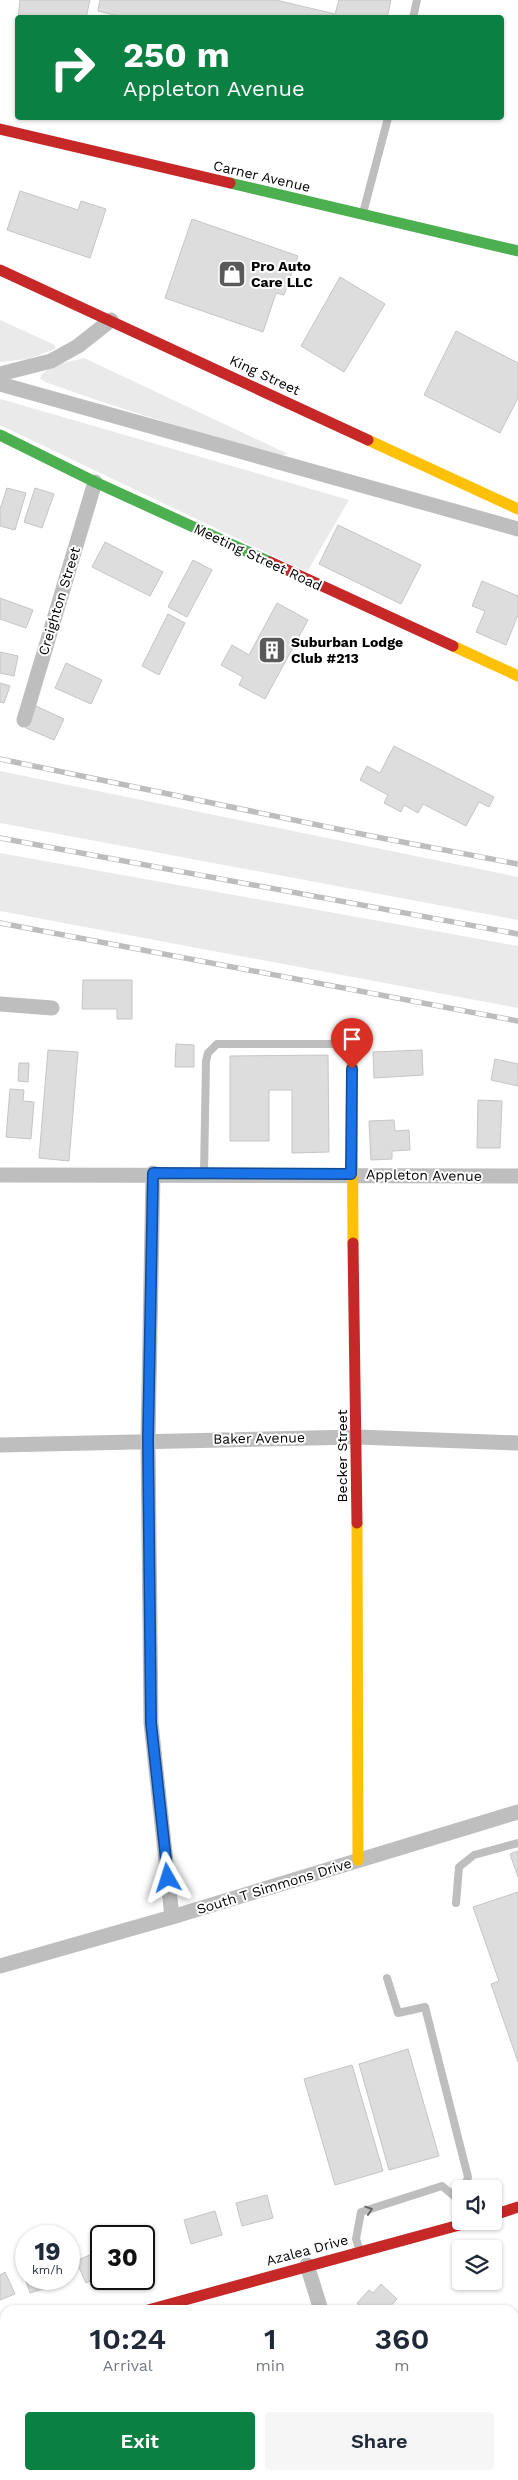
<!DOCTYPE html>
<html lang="en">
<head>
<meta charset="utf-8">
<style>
	:root { --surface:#fff; --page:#f6f6f7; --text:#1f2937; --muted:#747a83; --accent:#0b8043 }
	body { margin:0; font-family:"Work Sans",sans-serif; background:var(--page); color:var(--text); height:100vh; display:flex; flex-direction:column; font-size:19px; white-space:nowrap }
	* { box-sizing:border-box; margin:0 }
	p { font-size:16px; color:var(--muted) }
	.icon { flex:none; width:28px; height:28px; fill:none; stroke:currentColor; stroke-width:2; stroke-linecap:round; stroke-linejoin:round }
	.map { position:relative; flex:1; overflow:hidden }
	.sheet { position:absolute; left:0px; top:2305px; width:519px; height:175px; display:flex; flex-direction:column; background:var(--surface); border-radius:15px 15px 0 0; box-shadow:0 1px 4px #0004 }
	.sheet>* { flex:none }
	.banner { position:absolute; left:15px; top:15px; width:489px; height:105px; border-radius:5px; box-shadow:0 1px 4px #0004; background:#0b8043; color:#fff; overflow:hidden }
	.fabs { position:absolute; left:452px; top:2180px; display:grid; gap:10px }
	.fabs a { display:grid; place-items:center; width:50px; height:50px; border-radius:5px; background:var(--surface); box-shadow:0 1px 4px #0004; font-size:25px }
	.speed { position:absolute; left:15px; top:2225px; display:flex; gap:10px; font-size:25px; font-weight:700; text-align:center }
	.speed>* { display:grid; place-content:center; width:65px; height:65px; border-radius:50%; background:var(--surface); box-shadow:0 1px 4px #0004; line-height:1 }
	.speed small { font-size:12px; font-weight:400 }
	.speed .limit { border:2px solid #111; border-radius:8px; background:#fff; color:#111 }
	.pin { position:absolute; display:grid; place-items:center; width:42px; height:42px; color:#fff; margin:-51px -21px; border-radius:50% 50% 50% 0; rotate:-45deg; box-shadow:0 0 5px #0007 }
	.pin .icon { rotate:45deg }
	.me { position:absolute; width:55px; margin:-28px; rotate:354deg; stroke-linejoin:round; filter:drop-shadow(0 0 4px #0008) }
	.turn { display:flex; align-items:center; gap:18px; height:105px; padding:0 25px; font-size:22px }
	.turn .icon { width:65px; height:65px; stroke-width:2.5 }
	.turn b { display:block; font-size:35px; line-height:42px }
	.eta { display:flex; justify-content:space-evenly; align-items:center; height:85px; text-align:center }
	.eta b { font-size:30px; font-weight:600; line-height:35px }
	.primary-button { display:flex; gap:10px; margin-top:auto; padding:10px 25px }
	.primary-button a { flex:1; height:58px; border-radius:5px; background:var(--accent); color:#fff; font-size:20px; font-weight:600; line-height:58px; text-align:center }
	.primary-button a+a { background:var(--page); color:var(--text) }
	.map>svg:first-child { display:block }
	.green { fill:#eaeaea }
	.building { fill:#ddd; stroke:#c5c5c5 }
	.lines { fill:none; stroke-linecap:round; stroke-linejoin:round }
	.lane { stroke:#bebebe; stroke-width:8 }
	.street { stroke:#bebebe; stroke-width:15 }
	.fast { stroke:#4caf50; stroke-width:11 }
	.slow { stroke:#ffc107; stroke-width:11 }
	.jam { stroke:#c62828; stroke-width:11 }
	.rail-casing { stroke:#bdbdbd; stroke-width:5.5 }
	.rail { stroke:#fff; stroke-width:4; stroke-dasharray:11; stroke-linecap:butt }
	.oneway { stroke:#686868 }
	.route-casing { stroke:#114b97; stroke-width:12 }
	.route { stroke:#1a73e8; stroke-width:9 }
	.labels { text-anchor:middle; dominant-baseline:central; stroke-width:4; stroke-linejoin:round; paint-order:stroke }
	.street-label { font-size:14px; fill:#000; stroke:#fff }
	.poi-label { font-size:14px; font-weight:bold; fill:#000; stroke:#fff; text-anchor:start }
</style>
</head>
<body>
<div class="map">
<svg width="518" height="2480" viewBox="0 0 518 2480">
	<rect width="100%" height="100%" fill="#fff"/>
	<path class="green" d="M0,320L55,345V349L28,359L0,362Z
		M84,358L288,454L282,455C202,434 123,410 45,382L40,378C47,364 70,362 84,358Z
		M0,399L11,402L349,500L307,572L0,425Z
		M0,771L518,877V920L0,823Z
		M0,853L518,946V1008L0,911Z"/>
	<path class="building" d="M20,0H90L86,18L18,19Z
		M100,0H276L335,14L339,0H391L387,18H126L98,11Z
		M20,191L78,210L81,201L106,209L90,258L7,230Z
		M192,219L298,256L284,295L276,293L263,332L165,298Z
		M340,277L385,304L344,372L301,346Z
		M456,331L518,363V398L500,433L424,395Z
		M7,488L26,493L15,530L0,526V509Z
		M35,488L54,494L42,528L24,522Z
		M338,525L421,565L401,604L319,564Z
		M105,542L163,572L150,596L92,567Z
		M193,560L212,570L187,617L168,607Z
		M482,581L518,596V615L506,645L476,632L485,611L472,606Z
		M0,598L33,610L26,628L0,619Z
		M277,603L308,620L265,699L239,685L243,677L221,665L232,645L249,655Z
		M168,614L185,623L159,675L142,666Z
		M0,652L18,656L14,676L0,673Z
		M66,663L102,680L91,704L55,688Z
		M0,683L10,686L4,703L0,702Z
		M36,706L64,719L54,740L26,728Z
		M394,746L494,797L489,807L479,802L466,826L423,804L418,813L404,805L401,812L384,803L388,795L360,780L367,766L380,773Z
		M83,980H132V1019H117V1009H82Z
		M176,1044L194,1045V1067H175Z
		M48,1050L78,1052L69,1161L39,1158Z
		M422,1050L423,1075L374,1078L373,1052Z
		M328,1055L329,1152L292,1153V1090H269V1141H230V1056Z
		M495,1059L518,1064V1086L491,1080Z
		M19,1063H29L28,1082L18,1081Z
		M10,1089L24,1090L23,1101L34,1102L31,1139L6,1137Z
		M478,1100L502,1101L500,1148H477Z
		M394,1120L395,1131L409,1130L410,1150L392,1151V1159L371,1160L369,1121Z
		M518,1851V1877L510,1854Z
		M518,1892V2062L491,1984L499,1981L473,1907Z
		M408,2049L439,2156L389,2170L359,2064Z
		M352,2065L383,2171L335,2185L304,2079Z
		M267,2195L273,2218L242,2226L236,2203Z
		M215,2211L222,2235L191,2244L184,2220Z
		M101,2250V2276L86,2283L76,2261Z
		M26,2269V2279H65L66,2282L30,2293L22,2270Z
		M5,2272L15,2294L0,2300V2275Z
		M381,2284L397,2299L387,2310H365L357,2303L369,2290L373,2293Z
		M0,2415L4,2430L0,2431Z
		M183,2475H206L208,2480H170Z
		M225,2475H265V2476L250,2480H226Z
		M412,2475H428L414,2480Z"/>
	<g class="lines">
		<path class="lane" d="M413,18L417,0
			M363,213L388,118
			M204,1174L206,1061L208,1053L217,1044H336L350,1050
			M456,1903L459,1867L474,1855L518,1843
			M387,1978L398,2013L425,2007L468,2177L464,2189
			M360,2251L356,2239L361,2212L442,2186L460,2201"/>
		<path class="street" d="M0,374L51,361L78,346L111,320
			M0,384L518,529
			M24,720L95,482
			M0,1004L52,1008
			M153,1173L148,1441L151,1723L172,1917
			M0,1175L518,1176
			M0,1445L357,1437L518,1443
			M0,1966L172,1917L518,1812
			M307,2265L321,2310
			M374,2475L375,2480"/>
		<path class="fast" d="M230,183L518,251
			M0,435L95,482L270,562"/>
		<path class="slow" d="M368,440L518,509
			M453,646L518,676
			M352,1051L353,1243
			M357,1523L358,1860"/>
		<path class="jam" d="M0,129L230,183
			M0,270L368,440
			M270,562L453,646
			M353,1243L357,1523
			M494,2215L518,2207
			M148,2310L474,2221
			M0,2352L5,2351"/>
		<g class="rail-casing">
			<path id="rail" d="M0,759L371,836L518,864
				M0,838L518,934
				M0,923L518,1021"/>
		</g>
		<use href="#rail" class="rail"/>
	</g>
	<defs><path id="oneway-chevron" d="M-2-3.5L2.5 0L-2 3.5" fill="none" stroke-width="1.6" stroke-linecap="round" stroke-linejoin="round" transform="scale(1.25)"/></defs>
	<use class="oneway" href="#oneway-chevron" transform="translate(369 2210) rotate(-18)"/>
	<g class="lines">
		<g class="route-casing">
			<path id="route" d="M168,1878L151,1723L148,1440L153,1173L351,1174L352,1069"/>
		</g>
		<use href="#route" class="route"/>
	</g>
	<defs>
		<g id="shop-square" transform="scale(1.4375)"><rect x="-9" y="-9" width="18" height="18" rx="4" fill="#595959" stroke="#fff"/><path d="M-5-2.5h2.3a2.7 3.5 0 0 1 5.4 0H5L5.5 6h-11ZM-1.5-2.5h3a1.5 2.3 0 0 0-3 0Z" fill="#fff"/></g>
		<g id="building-square" transform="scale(1.4375)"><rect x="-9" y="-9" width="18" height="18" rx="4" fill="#595959" stroke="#fff"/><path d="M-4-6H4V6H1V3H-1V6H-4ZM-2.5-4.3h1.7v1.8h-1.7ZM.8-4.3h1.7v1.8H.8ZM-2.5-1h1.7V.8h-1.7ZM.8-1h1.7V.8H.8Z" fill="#fff"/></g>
	</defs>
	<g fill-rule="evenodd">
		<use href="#shop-square" x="232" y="274"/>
		<use href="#building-square" x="272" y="650"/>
	</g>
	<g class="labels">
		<g class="street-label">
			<text transform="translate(262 176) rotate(13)">Carner Avenue</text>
			<text transform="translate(265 375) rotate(25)">King Street</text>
			<text transform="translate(258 557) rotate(25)">Meeting Street Road</text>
			<text transform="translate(59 601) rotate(-73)">Creighton Street</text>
			<text transform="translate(424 1175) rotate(1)">Appleton Avenue</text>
			<text transform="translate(259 1438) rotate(-1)">Baker Avenue</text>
			<text transform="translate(342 1456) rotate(-90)">Becker Street</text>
			<text transform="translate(274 1886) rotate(-17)">South T Simmons Drive</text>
			<text transform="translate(307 2250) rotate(-15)">Azalea Drive</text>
		</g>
		<g class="poi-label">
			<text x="251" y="266">Pro Auto<tspan x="251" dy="16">Care LLC</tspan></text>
			<text x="291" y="642">Suburban Lodge<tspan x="291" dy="16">Club #213</tspan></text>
		</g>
	</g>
</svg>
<div class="fabs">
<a><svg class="icon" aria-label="sound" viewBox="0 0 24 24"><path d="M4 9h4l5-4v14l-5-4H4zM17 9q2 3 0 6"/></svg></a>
<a><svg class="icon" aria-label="layers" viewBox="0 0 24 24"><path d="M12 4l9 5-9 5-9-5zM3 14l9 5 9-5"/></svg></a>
</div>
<div class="speed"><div>19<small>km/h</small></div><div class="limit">30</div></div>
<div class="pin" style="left:352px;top:1069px;background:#d93025"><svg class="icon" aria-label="arrive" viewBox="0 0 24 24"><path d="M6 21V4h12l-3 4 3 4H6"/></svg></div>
<svg class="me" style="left:168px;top:1878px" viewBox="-20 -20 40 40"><path d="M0-17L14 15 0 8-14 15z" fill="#1a73e8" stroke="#fff" stroke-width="4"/></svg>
<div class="banner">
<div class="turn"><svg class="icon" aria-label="right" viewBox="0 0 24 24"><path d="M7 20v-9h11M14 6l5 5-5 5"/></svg><div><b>250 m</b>Appleton Avenue</div></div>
</div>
<section class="sheet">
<div class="eta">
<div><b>10:24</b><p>Arrival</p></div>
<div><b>1</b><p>min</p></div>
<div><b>360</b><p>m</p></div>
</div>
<div class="primary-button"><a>Exit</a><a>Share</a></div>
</section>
</div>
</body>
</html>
